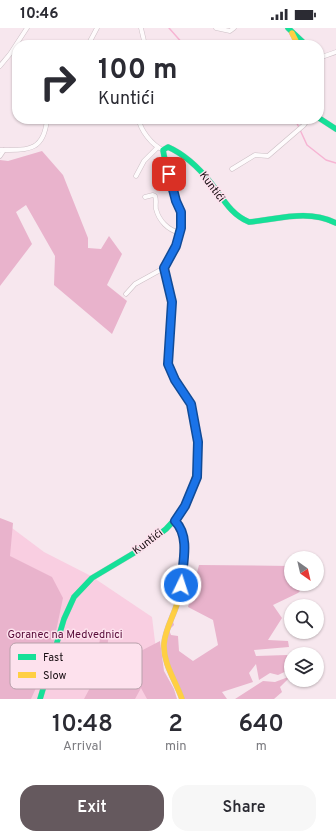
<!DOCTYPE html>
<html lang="en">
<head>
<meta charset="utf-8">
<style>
	:root { --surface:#fff; --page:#f7f7f7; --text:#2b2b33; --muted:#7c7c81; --accent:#65595e }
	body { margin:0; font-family:Overpass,sans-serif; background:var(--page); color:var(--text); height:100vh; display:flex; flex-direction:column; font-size:15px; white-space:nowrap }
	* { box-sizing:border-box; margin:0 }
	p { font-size:13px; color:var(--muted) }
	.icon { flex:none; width:22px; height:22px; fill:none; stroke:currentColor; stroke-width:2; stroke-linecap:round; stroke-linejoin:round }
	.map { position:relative; height:671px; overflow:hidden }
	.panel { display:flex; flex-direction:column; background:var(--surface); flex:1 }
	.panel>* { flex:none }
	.top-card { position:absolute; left:12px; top:12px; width:312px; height:84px; border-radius:16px; box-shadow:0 1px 3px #0004; background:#fff; color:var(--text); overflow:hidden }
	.needle { width:26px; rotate:146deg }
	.controls { position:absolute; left:284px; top:523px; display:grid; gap:8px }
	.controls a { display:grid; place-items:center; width:40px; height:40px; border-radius:50%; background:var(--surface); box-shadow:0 1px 3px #0004; font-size:20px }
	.pin { position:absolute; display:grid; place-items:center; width:34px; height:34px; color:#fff; margin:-17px; border-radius:8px; box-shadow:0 2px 6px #0006 }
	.me { position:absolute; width:44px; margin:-22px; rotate:4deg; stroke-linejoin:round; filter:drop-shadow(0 0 3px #0008) }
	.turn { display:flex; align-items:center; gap:14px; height:84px; padding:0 20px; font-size:18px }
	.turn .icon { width:52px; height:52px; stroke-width:2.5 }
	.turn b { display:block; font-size:28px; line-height:34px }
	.eta { display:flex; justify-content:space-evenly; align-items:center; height:68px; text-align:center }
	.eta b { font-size:24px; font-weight:600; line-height:28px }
	.primary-button { display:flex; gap:8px; margin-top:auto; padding:8px 20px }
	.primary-button a { flex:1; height:46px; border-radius:16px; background:var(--accent); color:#fff; font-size:16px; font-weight:600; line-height:46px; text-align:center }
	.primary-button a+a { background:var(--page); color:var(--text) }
	.status { display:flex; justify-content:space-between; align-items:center; height:28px; padding:0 20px; background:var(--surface); direction:ltr }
	.status svg { height:11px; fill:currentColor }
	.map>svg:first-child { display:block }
	.green { fill:#f9cee1 }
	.forest { fill:#e9b3cc }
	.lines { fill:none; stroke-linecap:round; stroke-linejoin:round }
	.stream { stroke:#f6b4d3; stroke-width:1.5 }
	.street-casing { stroke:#ccbfc5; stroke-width:5 }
	.fast-casing { stroke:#ccbfc5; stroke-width:6 }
	.slow-casing { stroke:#ccbfc5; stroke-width:6 }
	.street { stroke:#fefbfc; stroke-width:4 }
	.fast { stroke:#16e098; stroke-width:5.5 }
	.slow { stroke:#ffcf43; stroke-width:5.5 }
	.route-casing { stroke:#114b97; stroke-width:10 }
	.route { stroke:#1a73e8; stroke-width:7 }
	.labels { text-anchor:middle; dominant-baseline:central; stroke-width:3; stroke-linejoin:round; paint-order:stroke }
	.street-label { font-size:11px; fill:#160d11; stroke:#fde1ed }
	.park-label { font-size:11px; fill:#580c39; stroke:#fde1ed }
	.key { fill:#fde1ed; stroke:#b8a1ab; stroke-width:1 }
	.key-label { font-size:11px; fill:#160d11 }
</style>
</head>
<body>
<div class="status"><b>10:46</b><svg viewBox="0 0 49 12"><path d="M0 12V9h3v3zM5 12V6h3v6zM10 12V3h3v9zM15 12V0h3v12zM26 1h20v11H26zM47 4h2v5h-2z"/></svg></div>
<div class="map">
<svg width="336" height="671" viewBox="0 0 336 671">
	<rect width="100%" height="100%" fill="#f7e7ee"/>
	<path class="green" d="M0,491L44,524L91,548L152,589L162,671H0Z"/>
	<path class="forest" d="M42,123L63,147L88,210V220L101,221L109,208L122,226L107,257L127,273L112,306L54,257L55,228L26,177L16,184L32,216L0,258V132L8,133Z
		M0,490L13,495L10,528L52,549L63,570L51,627L31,671H0Z
		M199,537L291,538V556H307L298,565L273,577L282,590L268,612L288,613L289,619L254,622L256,628L287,627L291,631V641L278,647L270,645L259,652L256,636L249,645L253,654L222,664L227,671H183L166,635L165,616L172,590L174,597L169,602L171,607L178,608L179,623L193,633L218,617L213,592L188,579Z
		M109,605L107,621L122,630L137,625L160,613L164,643L174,661L177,671H147L141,660L135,671H84L91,658L101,606Z
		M291,648L280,659L282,664L274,671H235L263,653L275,654Z"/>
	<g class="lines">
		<path class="stream" d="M169,0L184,17
			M295,91L307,117L326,132L336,135"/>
		<g class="street-casing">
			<path id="street" d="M141,0L145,17
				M216,0L230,3L234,0
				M88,17L97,0
				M319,30L336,24
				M0,38L10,26L27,0
				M139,91C140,102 152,117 163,122
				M0,122C29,122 44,123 47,91
				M0,128L4,122
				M232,141L255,127L268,128L304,97L308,91
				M136,148L144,133L157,120
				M145,169L153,167L155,168C157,173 155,176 156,181C159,193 168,202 180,205
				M126,266L135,256L164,240"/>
		</g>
		<g class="fast-casing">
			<path id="fast" d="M288,0L306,17
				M319,90L336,101
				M165,243L164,240C169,229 177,218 179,206C186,178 167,150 163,122L168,119C186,127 199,140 211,155C223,170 230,186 249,194C279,191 308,181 336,195
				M40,671L64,591L74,569L92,550L139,522L166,501L180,486L191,465"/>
		</g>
		<g class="slow-casing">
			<path id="slow" d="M292,5L298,17
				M165,243L171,275L168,336L189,373L197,405L198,434L191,465
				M175,493C188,510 184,556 177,576C173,589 165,602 164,616C163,636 176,653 182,671"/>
		</g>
		<use href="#street" class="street"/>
		<use href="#fast" class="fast"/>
		<use href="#slow" class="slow"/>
	</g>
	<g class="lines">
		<g class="route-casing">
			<path id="route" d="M169,146L176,173L181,184V200L176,218L164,240L172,274L168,336L175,352L191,376L198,414L197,449L185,478L175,493C191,509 182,537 181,557"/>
		</g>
		<use href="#route" class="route"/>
	</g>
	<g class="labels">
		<g class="street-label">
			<text transform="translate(212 159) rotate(53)">Kuntići</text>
			<text transform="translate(148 514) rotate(-37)">Kuntići</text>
		</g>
		<g class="park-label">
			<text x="65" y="607">Goranec na Medvednici</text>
		</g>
	</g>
	<rect x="10" y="615" width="132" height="46" rx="6" class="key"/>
	<rect x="18" y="626" width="18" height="6" fill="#16e098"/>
	<rect x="18" y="644" width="18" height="6" fill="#ffcf43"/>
	<g class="key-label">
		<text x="43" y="633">Fast</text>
		<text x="43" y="651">Slow</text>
	</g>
</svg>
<div class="controls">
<a><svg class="needle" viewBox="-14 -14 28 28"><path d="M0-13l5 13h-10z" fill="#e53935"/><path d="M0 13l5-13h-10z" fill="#7c7c81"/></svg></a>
<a><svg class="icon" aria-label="search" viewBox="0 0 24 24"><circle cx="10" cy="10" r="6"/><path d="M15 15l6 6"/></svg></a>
<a><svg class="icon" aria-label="layers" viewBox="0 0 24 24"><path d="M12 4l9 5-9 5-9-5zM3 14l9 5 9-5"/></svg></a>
</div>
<div class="pin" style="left:169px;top:146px;background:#d93025"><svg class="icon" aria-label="arrive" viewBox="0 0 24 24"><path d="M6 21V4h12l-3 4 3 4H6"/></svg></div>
<svg class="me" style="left:181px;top:557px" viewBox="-20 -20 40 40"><circle r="17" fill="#1a73e8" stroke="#fff" stroke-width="3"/><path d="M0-11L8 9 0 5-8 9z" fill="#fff"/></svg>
<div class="top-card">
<div class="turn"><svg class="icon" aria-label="right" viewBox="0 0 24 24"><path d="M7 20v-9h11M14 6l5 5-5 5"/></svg><div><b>100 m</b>Kuntići</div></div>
</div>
</div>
<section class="panel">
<div class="eta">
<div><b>10:48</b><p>Arrival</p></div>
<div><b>2</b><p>min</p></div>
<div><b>640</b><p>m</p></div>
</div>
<div class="primary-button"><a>Exit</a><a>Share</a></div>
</section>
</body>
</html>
